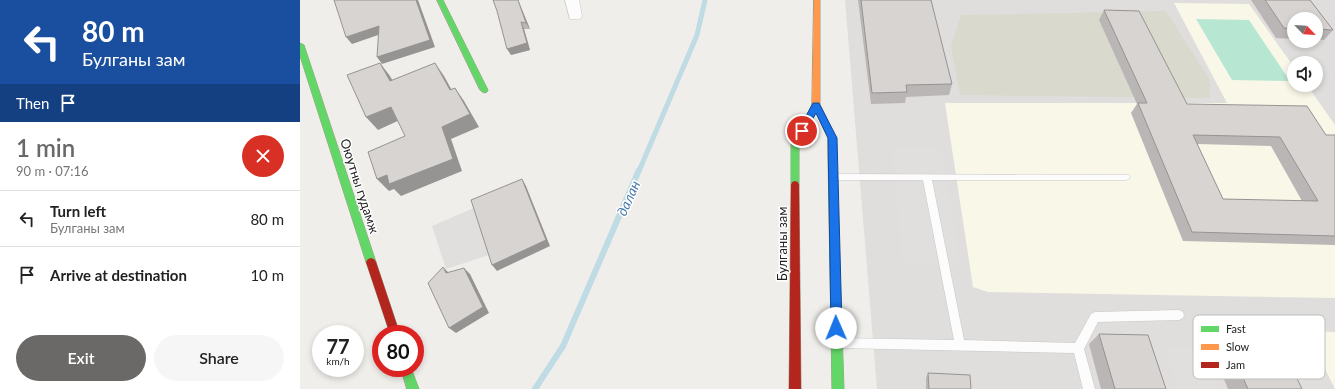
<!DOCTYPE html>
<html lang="en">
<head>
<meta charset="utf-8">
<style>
	:root { --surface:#fff; --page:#f6f6f6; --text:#222; --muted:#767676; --line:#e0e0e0; --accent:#6a6968 }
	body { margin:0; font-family:Lato,sans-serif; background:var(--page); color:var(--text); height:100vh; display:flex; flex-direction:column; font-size:15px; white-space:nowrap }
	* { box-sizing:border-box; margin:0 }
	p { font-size:13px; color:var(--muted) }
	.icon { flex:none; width:22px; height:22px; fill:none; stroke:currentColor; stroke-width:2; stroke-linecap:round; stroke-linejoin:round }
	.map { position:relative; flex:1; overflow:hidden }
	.side { display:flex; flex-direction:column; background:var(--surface); width:300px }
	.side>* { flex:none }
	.top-card { background:#1a4fa0; color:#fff; overflow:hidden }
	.needle { width:26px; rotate:115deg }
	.buttons { position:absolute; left:987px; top:12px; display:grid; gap:8px }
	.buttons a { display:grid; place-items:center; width:36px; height:36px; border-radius:50%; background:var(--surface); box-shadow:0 2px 6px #0003; font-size:20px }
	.speed { position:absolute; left:12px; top:325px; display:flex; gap:8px; font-size:20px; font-weight:700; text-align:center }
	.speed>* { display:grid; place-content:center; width:52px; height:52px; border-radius:50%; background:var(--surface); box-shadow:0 2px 6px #0003; line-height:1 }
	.speed small { font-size:10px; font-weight:400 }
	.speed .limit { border:6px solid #d22; background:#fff; color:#111 }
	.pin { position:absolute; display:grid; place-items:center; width:34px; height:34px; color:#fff; margin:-17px; border:2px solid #fff; border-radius:50%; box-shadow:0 1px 4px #0007 }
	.me { position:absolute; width:44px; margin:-22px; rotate:359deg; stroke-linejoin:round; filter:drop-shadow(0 0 3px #0008) }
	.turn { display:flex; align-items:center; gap:14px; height:84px; padding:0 16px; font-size:18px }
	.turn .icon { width:52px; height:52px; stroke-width:2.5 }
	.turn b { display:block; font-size:28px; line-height:34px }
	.then { display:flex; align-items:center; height:38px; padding:0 16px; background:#0003; gap:8px; font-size:15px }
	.round { display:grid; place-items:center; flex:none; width:42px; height:42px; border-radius:21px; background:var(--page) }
	.summary { display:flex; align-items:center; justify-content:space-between; height:68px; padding:0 16px }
	h1 { font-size:24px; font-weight:600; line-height:30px; color:var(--accent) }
	.button { display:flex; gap:8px; margin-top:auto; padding:8px 16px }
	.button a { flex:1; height:46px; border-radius:24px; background:var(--accent); color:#fff; font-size:16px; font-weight:600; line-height:46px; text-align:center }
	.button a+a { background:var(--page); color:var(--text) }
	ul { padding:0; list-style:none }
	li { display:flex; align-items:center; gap:12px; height:56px; padding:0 16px; border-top:1px solid var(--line) }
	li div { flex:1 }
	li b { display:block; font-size:15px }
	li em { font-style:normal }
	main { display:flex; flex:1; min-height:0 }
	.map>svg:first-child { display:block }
	.residential { fill:#dfdedc; fill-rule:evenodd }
	.education { fill:#f8f7e8 }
	.construction { fill:#d9d9cd }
	.pitch { fill:#b7e6d2 }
	.parking { fill:#e0dfde }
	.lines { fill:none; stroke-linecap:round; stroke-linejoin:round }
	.stream-far1 { stroke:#bfdbe3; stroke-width:5 }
	.stream { stroke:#bfdbe3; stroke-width:6 }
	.lane-casing { stroke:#c9c8c7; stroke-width:1 }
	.street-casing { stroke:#c9c8c7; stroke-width:1 }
	.fast-casing { stroke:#999a82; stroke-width:1 }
	.slow-casing { stroke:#999a82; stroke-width:1 }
	.jam-casing { stroke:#999a82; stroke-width:1 }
	.lane { fill:#fdfcfc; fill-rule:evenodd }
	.street { fill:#fdfcfc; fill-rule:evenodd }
	.fast { fill:#63d668; fill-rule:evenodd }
	.slow { fill:#ff974d; fill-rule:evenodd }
	.jam { fill:#b3261e; fill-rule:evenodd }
	.wall { fill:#b9b6b5; fill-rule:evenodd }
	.shaded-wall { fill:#969493 }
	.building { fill:#d7d4d2; stroke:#969493; fill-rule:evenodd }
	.route { fill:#1a73e8; stroke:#114b97 }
	.labels { text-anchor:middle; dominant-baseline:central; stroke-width:3; stroke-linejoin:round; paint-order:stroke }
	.street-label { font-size:13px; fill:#222; stroke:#fff }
	.water-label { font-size:14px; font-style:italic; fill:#4a7aab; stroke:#fff }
	.key { fill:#fff; stroke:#bdbdbd; stroke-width:1 }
	.key-label { font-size:11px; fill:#222 }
</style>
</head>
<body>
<main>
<section class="side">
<div class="top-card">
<div class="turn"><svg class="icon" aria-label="left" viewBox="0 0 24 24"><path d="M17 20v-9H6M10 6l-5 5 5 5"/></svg><div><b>80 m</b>Булганы зам</div></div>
<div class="then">Then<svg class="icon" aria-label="arrive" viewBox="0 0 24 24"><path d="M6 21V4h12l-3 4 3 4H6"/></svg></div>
</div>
<div class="summary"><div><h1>1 min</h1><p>90 m · 07:16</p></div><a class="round" style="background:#d93025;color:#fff"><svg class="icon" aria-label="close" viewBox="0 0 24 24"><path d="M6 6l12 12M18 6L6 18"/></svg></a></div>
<ul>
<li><svg class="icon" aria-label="left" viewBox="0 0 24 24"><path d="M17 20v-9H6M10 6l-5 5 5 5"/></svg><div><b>Turn left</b><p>Булганы зам</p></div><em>80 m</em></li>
<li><svg class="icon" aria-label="arrive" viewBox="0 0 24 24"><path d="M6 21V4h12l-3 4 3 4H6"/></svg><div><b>Arrive at destination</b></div><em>10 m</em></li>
</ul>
<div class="button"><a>Exit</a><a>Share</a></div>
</section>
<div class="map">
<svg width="1035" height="389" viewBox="0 0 1035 389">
	<rect width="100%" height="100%" fill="#f0eeeb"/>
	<path class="residential" d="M545,0H1035V389H577ZM994,19H1016V41H994ZM994,63H1016V85H994Z"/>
	<path class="education" d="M874,3L949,4L994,67V85H1007L1035,125V298L688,292L673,287L645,103H927Z
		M1006,331L1035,332V389Z"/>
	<path class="construction" d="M866,11L910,80V98L660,95L651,46L661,15Z"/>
	<path class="pitch" d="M896,19L949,20L990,81L932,80Z"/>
	<path class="parking" d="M592,147H641L660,265H603Z
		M176,207L192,254L146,269L132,226Z
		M864,348H898L917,389H879Z"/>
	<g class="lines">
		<path class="stream-far1" d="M339,171L397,35L405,0"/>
		<path class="stream" d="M235,389L263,346L339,170"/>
		<g class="lane-casing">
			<path id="lane" d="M533,174L829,175L830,177L829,179L826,180H632L664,340L775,343L791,314L795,312L879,310L883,312L884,315L883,318L879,320L798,322L784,349L795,389H783L774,353L538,348L534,347L533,343L534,339L538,338L654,340L623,180H533L530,179L529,177L530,175Z"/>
		</g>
		<g class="street-casing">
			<path id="street" d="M265,0H279L282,16L280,19H270Z"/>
		</g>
		<g class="fast-casing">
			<path id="fast" d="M137,0H143L188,90L187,92L184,93L180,90Z
				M0,43L4,45L76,262L74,265L71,266L68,265L66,262L0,56Z
				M516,102L520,105L499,144V185L498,188H492L491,185V144L513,103Z
				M532,152L536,155L544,389H532L528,155Z
				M101,368H111L119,389H107Z"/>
		</g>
		<g class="slow-casing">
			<path id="slow" d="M514,0H520V105L536,138V155L532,158L528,155V138L512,105Z"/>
		</g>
		<g class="jam-casing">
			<path id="jam" d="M495,181L498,182L499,185L501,389H489L491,185L492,182Z
				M71,258L74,259L76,262L100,334H90L66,262L68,259Z"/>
		</g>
		<use href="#lane" class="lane"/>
		<use href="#street" class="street"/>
		<use href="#fast" class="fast"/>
		<use href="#slow" class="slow"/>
		<use href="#jam" class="jam"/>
	</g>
	<path class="wall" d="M218,0L230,29H224L230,50L211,55Z
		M558,0H631L652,84L649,95L606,97L605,103L571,104Z
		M951,0H1010L1033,30L1024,40L1016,39V19H994V39L976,38Z
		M804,10L887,104L1026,135H1035V245L883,241L831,113L837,104L799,20ZM897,144L971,146L1002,201L923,199Z
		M799,334L866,389H801L789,344Z
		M926,339L1002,389H928L912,349Z
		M628,373L671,389H626V378Z"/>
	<path class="shaded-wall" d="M116,0H118L135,47L82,64L77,57Z
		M218,0L230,29L226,23Z
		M221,22L224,29L230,50L211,55L207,49Z
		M79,26L84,33L52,44L46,37Z
		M80,63L90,76L100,94L90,81Z
		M135,63L144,76L159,103L150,90Z
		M155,88L164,101L179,127L151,139L162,171L101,196L94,189L89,191L77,179L142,127Z
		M91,107L102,119L78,130L66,117Z
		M222,179L226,186L250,246L197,271L192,265Z
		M143,267L149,273H146Z
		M164,268L170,274L189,313L156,333L149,328Z"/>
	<path class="building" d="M34,0H116L130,40L77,57L79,26L46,37Z
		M193,0H218L226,23L221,22L227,43L207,49L197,11Z
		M561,0H631L652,84L606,85L607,92L572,93Z
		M965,0H1010L1033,30L1016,29V19H994V29L984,28Z
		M804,10L839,11L887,104L1007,106L1026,135H1035V236L892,232L838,103H847ZM893,135L980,137L1018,201L923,199Z
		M80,63L90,81L135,63L150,90L155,88L170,114L142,127L153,159L89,184L87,175L77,179L68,152L105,136L91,107L66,117L47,75Z
		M222,179L246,240L192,265L171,200Z
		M143,267L146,273L164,268L183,307L149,328L128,283Z
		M799,334L848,335L866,389H815Z
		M926,339H978L1002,389H948Z
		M628,373L670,375L671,389H629Z"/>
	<path class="route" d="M513,103H519L537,138L542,328L540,332L536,333L532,332L531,328L528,138L516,113L505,133L502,134L498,131Z"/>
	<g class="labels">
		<g class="street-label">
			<text transform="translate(60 186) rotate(72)">Оюутны гудамж</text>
			<text transform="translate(482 244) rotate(-90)">Булганы зам</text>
		</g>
		<g class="water-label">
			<text transform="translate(328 198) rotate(-66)">далан</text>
		</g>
	</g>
	<rect x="893" y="315" width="132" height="64" rx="6" class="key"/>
	<rect x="901" y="326" width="18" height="6" fill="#63d668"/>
	<rect x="901" y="344" width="18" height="6" fill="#ff974d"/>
	<rect x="901" y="362" width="18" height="6" fill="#b3261e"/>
	<g class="key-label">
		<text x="926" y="333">Fast</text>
		<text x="926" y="351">Slow</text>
		<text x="926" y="369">Jam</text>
	</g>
</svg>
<div class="buttons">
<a><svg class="needle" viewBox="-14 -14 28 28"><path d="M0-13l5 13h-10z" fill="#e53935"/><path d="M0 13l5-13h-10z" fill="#767676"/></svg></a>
<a><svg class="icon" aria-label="sound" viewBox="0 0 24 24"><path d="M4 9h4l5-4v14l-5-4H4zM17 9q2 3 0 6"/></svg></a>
</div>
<div class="speed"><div>77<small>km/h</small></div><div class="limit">80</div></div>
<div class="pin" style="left:502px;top:131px;background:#d93025"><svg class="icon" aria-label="arrive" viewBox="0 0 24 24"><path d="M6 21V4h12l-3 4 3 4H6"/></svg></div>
<svg class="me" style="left:536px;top:328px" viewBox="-20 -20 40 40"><circle r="19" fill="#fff"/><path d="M0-13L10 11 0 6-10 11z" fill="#1a73e8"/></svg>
</div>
</main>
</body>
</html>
